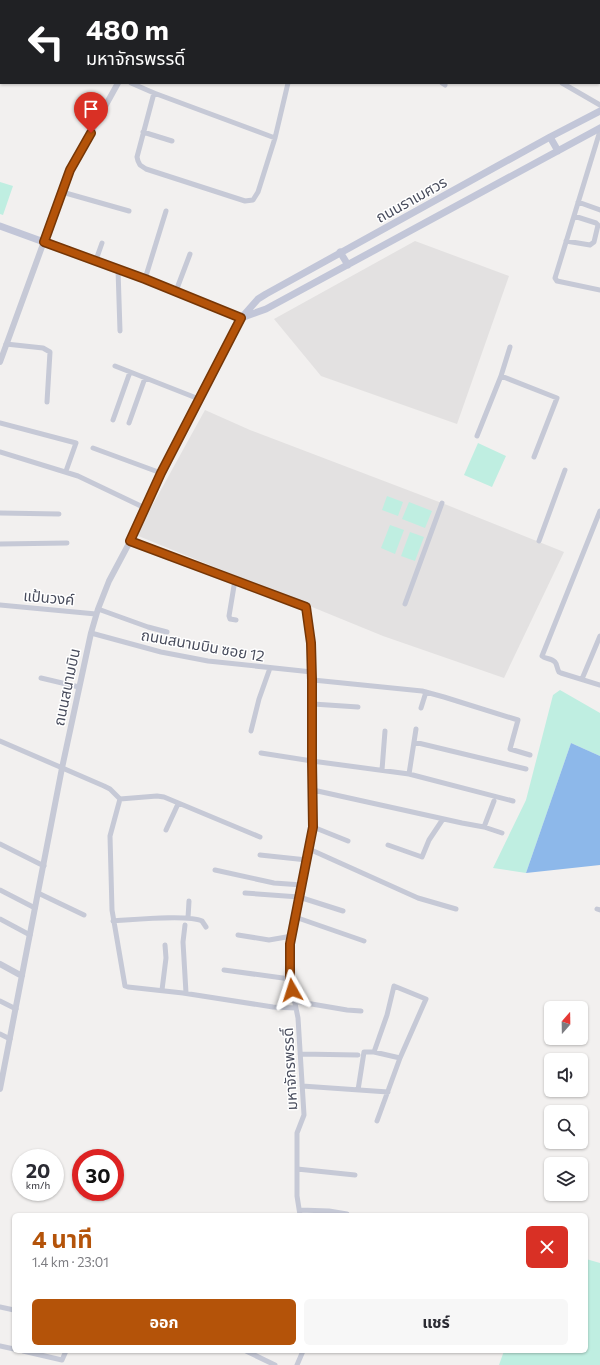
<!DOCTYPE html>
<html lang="th">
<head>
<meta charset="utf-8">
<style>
	:root { --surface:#fff; --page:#f7f7f7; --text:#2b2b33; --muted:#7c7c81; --accent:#b45309 }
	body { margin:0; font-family:Commissioner,"Noto Sans Thai",sans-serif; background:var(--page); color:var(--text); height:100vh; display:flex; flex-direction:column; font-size:15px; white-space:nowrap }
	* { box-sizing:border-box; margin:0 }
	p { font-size:13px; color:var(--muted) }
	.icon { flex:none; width:22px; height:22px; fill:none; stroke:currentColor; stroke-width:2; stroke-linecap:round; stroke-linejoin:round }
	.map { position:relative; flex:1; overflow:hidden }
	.side { position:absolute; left:12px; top:1213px; width:576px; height:140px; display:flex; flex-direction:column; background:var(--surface); border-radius:6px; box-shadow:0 1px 3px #0004 }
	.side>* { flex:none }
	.guide { position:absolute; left:0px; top:0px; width:600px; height:84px; box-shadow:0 1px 3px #0004; background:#202124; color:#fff; overflow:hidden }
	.needle { width:26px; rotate:20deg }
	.buttons { position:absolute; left:544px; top:1001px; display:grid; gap:8px }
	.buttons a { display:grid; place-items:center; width:44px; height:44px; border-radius:6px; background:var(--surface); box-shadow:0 1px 3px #0004; font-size:20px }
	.speed { position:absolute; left:12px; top:1149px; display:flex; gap:8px; font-size:20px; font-weight:700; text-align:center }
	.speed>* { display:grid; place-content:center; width:52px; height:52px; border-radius:50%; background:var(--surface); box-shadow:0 1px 3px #0004; line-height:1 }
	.speed small { font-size:10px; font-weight:400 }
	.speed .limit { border:6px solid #d22; background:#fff; color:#111 }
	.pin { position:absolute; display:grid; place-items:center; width:34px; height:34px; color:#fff; margin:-41px -17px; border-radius:50% 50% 50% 0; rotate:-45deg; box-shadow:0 0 4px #0007 }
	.pin .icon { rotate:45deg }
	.me { position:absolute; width:44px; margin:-22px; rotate:354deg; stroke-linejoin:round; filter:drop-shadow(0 0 3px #0008) }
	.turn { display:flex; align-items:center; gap:14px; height:84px; padding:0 20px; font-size:18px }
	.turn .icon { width:52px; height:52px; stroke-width:2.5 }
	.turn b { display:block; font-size:28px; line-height:34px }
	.round { display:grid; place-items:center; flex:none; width:42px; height:42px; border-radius:6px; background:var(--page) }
	.headline { display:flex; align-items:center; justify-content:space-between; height:68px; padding:0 20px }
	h1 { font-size:24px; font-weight:700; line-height:30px; color:var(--accent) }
	.cta { display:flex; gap:8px; margin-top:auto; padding:8px 20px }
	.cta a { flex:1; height:46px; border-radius:6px; background:var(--accent); color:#fff; font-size:16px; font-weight:700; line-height:46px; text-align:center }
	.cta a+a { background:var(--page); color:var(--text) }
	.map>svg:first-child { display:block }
	.education { fill:#e3e1e1 }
	.green { fill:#bfeee1 }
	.water { fill:#8db8ea }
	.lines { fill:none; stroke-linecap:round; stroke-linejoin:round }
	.minor { stroke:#c6c9d6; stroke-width:5 }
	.tertiary { stroke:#c6c9d6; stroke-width:6 }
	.secondary { stroke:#c2c6d8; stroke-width:7 }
	.route-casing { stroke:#753606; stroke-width:10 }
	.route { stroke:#b45309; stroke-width:7 }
	.labels { text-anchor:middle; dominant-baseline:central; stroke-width:3; stroke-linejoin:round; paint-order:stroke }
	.street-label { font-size:15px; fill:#484c5c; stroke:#fff }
</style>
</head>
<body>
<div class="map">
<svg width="600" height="1365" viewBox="0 0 600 1365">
	<rect width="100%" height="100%" fill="#f2f0ef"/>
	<path class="education" d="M415,241L509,276L457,424L321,376L274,319Z
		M205,410L250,430L447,505L564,552L504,678L383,636L136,535Z"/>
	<path class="green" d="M0,182L13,186L3,215L0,214Z
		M478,443L506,456L492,487L464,475Z
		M387,496L403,502L398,516L382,510Z
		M409,502L432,511L425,528L402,519Z
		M390,525L404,530L395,554L381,548Z
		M410,532L424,537L415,561L401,556Z
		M560,690L600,713V756L571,743L526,873L493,868L526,800L553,695Z
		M586,1259L600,1263V1365H499L504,1351H586Z"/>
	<path class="water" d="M571,743L600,756V865L526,873Z"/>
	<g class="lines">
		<path class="minor" d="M0,0L2,1
			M350,0L352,1
			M335,1V0
			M431,1V0
			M452,1V0
			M484,1V0
			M0,50H1
			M131,83L154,93L275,138
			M442,83L445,85
			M562,83L600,105
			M154,93L137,157L138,161L140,165L146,169L245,201L253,200L258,192L275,138L288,83
			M600,131L555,278L557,281L600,290
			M143,132L172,141
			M62,192L129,211
			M578,202L600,210
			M566,241L590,245L594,242L598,225L596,223L574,216
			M96,260L102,243
			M118,269L120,331
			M145,279L166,211
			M176,291L190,254
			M6,344L43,348L50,352L47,402
			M115,366L199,399
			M501,376L557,398L534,457
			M113,420L130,372
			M0,423L76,443L66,471
			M129,423L145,378
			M477,436L501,376L510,347
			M93,448L161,473
			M0,452L78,476L145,508
			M600,511L542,656C545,659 551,658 555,662C557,664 557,669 559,672L561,673L600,685
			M0,513L59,514
			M130,541L306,607L311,643L313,680L312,761L313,827L290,944V979L298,1018L304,1115L297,1133V1196L300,1215
			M539,541L565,470
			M0,544L67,543
			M235,580L229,616L230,619L236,620
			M405,604L442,503
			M0,605L96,614
			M98,609L148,627L167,632
			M91,633L161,652L208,661L312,672
			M41,678L79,687
			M582,679L600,636
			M313,680L422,691L444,697L518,720L510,749L530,755
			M313,704L358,707
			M421,708L426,692
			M251,731L259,699L270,668
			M0,741L104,786L110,789L120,799L110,836L112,910L125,986L128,987L183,993L273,1007L296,1008
			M414,742L416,729
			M261,753L312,761L409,774L513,801
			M382,770L385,731
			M409,774L414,742L526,769
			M313,790L462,823L484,827L502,833
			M120,799L157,796L164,797L260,837
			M313,827L348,841
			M484,827L494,801
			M166,830L178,804
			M0,844L44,866
			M388,845L422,857L429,840L443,819
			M309,849L418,898L456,909
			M260,855L307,860
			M215,870L274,883L302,885
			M0,890L35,908
			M38,893L84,915
			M245,893L299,897L343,911
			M597,909L600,910
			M295,917L364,941
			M188,918L189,901
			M0,919L30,935
			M113,921C131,920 188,914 202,921L206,927
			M185,925L183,942L186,993
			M238,935L269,940L292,936
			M224,970L290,979
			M162,990L166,958L165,945
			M0,1001L16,1009
			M294,1001L347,1010L361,1011
			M0,1034L10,1039
			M374,1052L387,1015L394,986L426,999L400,1058L377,1121
			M300,1054L358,1055
			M302,1086L388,1092
			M358,1090L364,1052H374L400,1058
			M297,1169L355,1175
			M300,1210L329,1211L347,1214
			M0,1307L14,1310
			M0,1346L14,1349
			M23,1351L62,1360L66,1351
			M246,1351L275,1365
			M297,1365L303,1351"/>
		<path class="tertiary" d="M592,0L593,1
			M163,1V0
			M599,52L600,60
			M0,362L70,170L118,83
			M0,964L22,976
			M0,1089L62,768L91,633L98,609L109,581L134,534L161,473L241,318"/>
		<path class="secondary" d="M550,137L558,151
			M0,226L118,269L241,318L266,309L600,128
			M340,252L348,265
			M243,316L258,299L266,294L550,137L600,111"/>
	</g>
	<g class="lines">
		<g class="route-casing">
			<path id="route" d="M91,133L70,170L44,242L145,279L241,318L161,473L130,541L306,607L311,643L312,680V761L313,827L290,944V979L292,990"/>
		</g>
		<use href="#route" class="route"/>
	</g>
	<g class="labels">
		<g class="street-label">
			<text transform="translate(411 199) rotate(-29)">ถนนราเมศวร</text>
			<text transform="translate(49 597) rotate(5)">แป้นวงค์</text>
			<text transform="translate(203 645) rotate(10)">ถนนสนามบิน ซอย 12</text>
			<text transform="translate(66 687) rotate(-78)">ถนนสนามบิน</text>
			<text transform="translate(289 1069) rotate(-93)">มหาจักรพรรดิ์</text>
		</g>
	</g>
</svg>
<div class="buttons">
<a><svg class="needle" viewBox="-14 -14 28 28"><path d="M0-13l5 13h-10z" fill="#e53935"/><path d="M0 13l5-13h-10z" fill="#7c7c81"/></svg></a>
<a><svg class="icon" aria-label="sound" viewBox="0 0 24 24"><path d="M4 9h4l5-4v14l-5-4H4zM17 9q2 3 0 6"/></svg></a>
<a><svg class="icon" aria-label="search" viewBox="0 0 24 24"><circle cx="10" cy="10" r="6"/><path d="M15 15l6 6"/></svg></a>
<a><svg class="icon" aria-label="layers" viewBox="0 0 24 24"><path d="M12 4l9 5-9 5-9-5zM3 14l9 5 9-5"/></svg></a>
</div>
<div class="speed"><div>20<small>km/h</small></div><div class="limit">30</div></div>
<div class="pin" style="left:91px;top:133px;background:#d93025"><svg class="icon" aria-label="arrive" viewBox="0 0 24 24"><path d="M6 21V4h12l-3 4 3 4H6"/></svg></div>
<svg class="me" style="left:292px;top:990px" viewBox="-20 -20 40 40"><path d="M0-17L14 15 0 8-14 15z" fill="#b45309" stroke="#fff" stroke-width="4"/></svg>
<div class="guide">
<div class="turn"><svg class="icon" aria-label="left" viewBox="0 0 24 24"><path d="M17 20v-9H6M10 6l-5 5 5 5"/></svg><div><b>480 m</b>มหาจักรพรรดิ์</div></div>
</div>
<section class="side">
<div class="headline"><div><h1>4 นาที</h1><p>1.4 km · 23:01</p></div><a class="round" style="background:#d93025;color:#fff"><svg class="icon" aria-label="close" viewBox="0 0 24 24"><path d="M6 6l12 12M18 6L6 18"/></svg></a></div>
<div class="cta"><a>ออก</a><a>แชร์</a></div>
</section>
</div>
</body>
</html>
